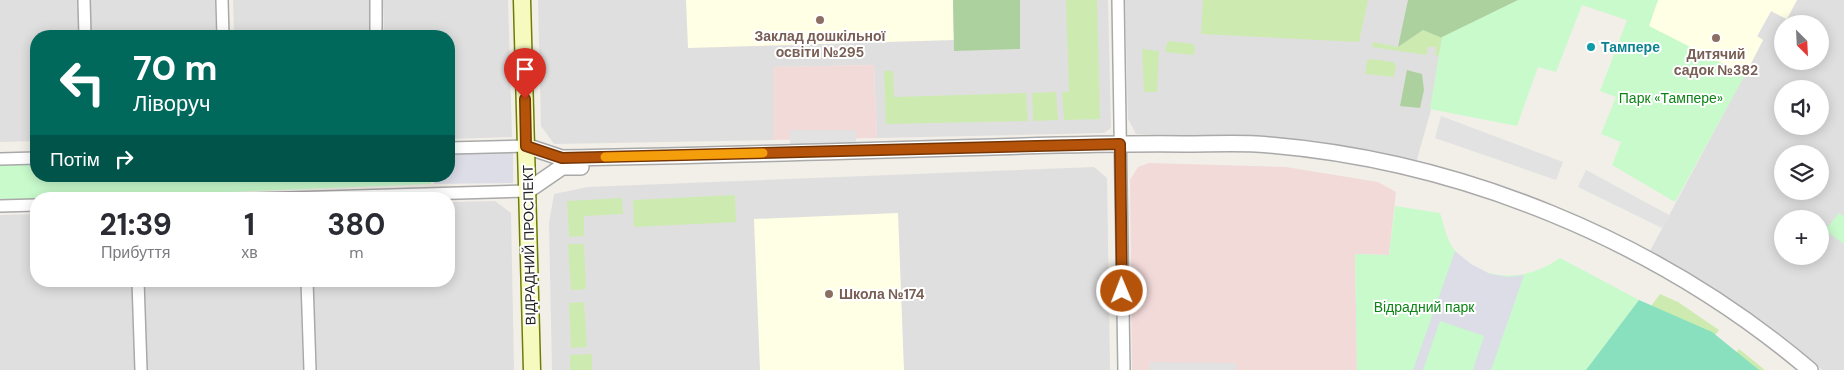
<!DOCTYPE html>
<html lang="uk">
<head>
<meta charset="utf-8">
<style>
	:root { --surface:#fff; --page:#f7f7f7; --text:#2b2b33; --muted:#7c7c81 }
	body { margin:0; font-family:"DM Sans",sans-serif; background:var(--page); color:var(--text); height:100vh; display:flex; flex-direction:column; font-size:19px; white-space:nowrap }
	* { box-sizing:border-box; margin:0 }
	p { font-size:16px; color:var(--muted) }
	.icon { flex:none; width:28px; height:28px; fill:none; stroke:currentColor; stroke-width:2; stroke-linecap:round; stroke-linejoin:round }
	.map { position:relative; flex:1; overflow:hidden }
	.drawer { position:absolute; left:30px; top:192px; width:425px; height:95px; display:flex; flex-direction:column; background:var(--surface); border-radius:20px; box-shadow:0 2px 12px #0003 }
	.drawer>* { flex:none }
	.banner { position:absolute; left:30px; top:30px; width:425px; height:152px; border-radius:20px; box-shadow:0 2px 12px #0003; background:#00695c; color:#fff; overflow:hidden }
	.needle { width:32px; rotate:156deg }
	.controls { position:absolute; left:1774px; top:15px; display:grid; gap:10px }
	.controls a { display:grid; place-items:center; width:55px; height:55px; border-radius:50%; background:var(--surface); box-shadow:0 2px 12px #0003; font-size:25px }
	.pin { position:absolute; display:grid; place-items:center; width:42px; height:42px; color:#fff; margin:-51px -21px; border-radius:50% 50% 50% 0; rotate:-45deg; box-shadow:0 0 5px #0007 }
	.pin .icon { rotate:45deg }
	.me { position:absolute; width:55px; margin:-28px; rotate:359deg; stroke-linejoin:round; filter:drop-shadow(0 0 4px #0008) }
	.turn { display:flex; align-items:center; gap:18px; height:105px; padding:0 20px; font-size:22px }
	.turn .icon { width:65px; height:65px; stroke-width:2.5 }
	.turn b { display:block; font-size:35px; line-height:42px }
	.then { display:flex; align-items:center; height:48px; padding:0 20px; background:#0003; gap:10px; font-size:19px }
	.eta { display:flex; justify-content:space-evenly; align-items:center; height:85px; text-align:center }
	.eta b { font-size:30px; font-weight:700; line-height:35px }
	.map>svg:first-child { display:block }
	.residential { fill:#e0dfdf; fill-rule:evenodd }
	.commercial { fill:#f2dad9 }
	.education { fill:#ffffe5 }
	.grass { fill:#cdebb0 }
	.forest { fill:#add19e }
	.park { fill:#c8facc }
	.pitch { fill:#88e0be }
	.parking { fill:#e2e2e2 }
	.plaza { fill:#dddde8 }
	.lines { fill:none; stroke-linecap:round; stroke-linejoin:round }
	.minor-casing { stroke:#a9a9a9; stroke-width:14 }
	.tertiary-casing { stroke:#a9a9a9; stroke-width:18 }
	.secondary-casing { stroke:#707d05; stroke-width:19 }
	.minor { stroke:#fff; stroke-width:11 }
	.tertiary { stroke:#fff; stroke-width:15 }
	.secondary { stroke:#f7fabf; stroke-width:16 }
	.route-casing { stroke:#753606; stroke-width:12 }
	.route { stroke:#b45309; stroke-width:9 }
	.slow { stroke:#f59e0b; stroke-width:9 }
	.education-dot { fill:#8d6e63; stroke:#fff; stroke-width:2 }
	.culture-dot { fill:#0f9aa8; stroke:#fff; stroke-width:2 }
	.labels { text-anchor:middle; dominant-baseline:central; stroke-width:4; stroke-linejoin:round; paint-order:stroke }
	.education-label { font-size:14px; font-weight:bold; fill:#785e54; stroke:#fff }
	.culture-label { font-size:14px; font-weight:bold; fill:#0d838f; stroke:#fff; text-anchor:start }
	.park-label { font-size:14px; fill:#0c8416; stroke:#fff }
	.street-label { font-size:14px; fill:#222; stroke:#fff }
</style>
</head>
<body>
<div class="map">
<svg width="1844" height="370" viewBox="0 0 1844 370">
	<rect width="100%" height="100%" fill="#f2efe9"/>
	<path class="residential" d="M0,0H215L216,36H36V141L0,142Z
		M233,0H371L372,36H234Z
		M383,0H508L512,137L449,139V36H384Z
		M538,0H1108L1111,128L1104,133L877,138L874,65L773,67V140L554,144L541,126Z
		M1125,0H1462L1416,163L1324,144L1216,136L1136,134L1128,119Z
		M1797,0H1844V370H1822L1750,314L1689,273L1650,251L1763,40L1757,37L1771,11L1786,19ZM1782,24H1820V61H1782ZM1782,89H1820V126H1782ZM1782,154H1820V191H1782ZM1782,219H1820V256H1782Z
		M1094,167L1107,178L1110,370H552L549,223L554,194L588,187Z
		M495,201L511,213L514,370H317L313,281H449V202Z
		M36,214V281H300L303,370H0V215Z"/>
	<path class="commercial" d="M874,65L877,138L773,140V67Z
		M1149,163L1286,167L1378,182L1396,192L1389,255L1355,254L1357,370H1132L1130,180L1138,167Z"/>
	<path class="education" d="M686,0H953L954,40L688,48Z
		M1658,0H1797L1787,19L1771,11L1757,36L1763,40L1745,75L1648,26Z
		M898,213L904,370H760L754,219Z"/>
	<path class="grass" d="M1066,0H1097L1100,119L1064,120L1062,92H1069Z
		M1203,0H1368L1359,42L1201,34Z
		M1423,30L1442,37L1439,56L1435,55L1436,47H1427V55L1372,47L1373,42L1398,47Z
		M1170,41L1193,44L1195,48L1194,55L1165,52L1167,43Z
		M1142,49L1159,51L1157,92H1144Z
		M1371,59L1393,62L1396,65L1394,77L1365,74L1367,61Z
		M884,71H893L894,97L1026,93L1028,121L886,124Z
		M1056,92L1058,120L1033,121L1032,93Z
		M735,195L736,222L634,227L633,200Z
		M622,198L623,214L584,216V236L569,237L567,201Z
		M568,244H584L586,289L571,290Z
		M1660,294L1678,302L1719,330L1690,369L1615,355Z
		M584,302L587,347L571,348L569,303Z
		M1739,349L1765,370H1724Z
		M592,354V370H570V355Z"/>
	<path class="forest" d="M953,0H1020V49L954,51Z
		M1408,0H1529L1447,40L1423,30L1398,47Z
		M1407,70L1422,74L1424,90L1420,108L1400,106Z"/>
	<path class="park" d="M1518,0H1658L1649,26L1745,75L1675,202L1612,165L1621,142L1601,134L1616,97L1600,91L1627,20L1582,5L1556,72L1538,67L1517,126L1430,109L1442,37Z
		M36,163V176H431V184L0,201V164Z
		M1395,206L1440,213C1444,225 1447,242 1456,252C1485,284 1527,281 1560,258L1639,300L1586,370H1357L1355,254L1389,255Z
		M1839,213L1844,217V244L1825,230Z"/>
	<path class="pitch" d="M1639,300L1712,332L1759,370H1586Z"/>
	<path class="parking" d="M1441,116L1563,162L1556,180L1435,138Z
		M790,130H856V143L790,144Z
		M1586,170L1671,216L1662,228L1578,187Z
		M1150,362L1236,363V370H1149Z"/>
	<path class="plaza" d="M513,151V183L434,184V176H449V152Z
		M1455,251L1471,264L1490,274L1509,277L1524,275L1491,370H1473L1484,336L1440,321L1423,370H1413Z"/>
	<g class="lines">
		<g class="minor-casing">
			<path id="minor" d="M84,0L85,36
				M222,0L223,36
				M376,0V36
				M1118,0L1124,370
				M449,148L526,146
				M0,159L36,158
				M255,199L527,191
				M0,206L36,205
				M138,281L141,370
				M307,281L310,370"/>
		</g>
		<g class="tertiary-casing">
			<path id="tertiary" d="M526,146L562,158C693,156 824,152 955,148C1031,146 1107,143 1184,144C1207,144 1232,143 1256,144C1457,158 1657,240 1810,370
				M527,191L562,167H581"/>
		</g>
		<g class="secondary-casing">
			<path id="secondary" d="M522,0L532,370"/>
		</g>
		<use href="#minor" class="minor"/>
		<use href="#tertiary" class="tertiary"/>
		<use href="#secondary" class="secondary"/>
	</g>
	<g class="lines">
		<g class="route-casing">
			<path id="route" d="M525,99L526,146L562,158L1120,144L1122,291"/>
		</g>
		<use href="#route" class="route"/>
		<path class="slow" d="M605,157L763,153"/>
	</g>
	<g class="education-dot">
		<circle cx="820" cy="20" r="5"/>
		<circle cx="1716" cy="38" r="5"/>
		<circle cx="829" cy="294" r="5"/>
	</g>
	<circle class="culture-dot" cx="1591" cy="47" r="5"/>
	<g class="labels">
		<g class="education-label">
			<text x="820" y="36">Заклад дошкільної<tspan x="820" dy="16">освіти №295</tspan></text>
			<text x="1716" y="54">Дитячий<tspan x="1716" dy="16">садок №382</tspan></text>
			<text x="839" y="294" text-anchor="start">Школа №174</text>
		</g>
		<g class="culture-label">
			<text x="1601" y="47">Тампере</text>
		</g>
		<g class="park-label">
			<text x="1671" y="98">Парк «Тампере»</text>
			<text x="1424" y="307">Відрадний парк</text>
		</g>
		<g class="street-label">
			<text transform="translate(529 245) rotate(-91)">ВІДРАДНИЙ ПРОСПЕКТ</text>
		</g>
	</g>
</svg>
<div class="controls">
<a><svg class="needle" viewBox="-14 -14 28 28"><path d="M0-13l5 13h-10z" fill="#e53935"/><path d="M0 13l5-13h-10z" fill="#7c7c81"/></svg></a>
<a><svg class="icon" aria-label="sound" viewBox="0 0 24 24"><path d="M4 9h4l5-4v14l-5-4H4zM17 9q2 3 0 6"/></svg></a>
<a><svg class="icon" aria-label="layers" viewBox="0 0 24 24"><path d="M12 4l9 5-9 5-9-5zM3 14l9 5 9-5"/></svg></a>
<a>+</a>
</div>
<div class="pin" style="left:525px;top:99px;background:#d93025"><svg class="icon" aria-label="arrive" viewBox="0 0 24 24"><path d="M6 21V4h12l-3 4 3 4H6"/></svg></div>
<svg class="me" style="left:1122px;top:291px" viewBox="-20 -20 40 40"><circle r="17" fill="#b45309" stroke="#fff" stroke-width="3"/><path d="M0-11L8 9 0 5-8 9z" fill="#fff"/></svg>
<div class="banner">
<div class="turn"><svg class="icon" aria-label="left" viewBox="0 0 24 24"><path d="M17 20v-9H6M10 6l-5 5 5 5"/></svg><div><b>70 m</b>Ліворуч</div></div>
<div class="then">Потім<svg class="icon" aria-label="right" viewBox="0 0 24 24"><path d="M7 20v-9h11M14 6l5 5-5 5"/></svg></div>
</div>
<section class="drawer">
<div class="eta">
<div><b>21:39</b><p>Прибуття</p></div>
<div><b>1</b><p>хв</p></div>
<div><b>380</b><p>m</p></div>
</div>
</section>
</div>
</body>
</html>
